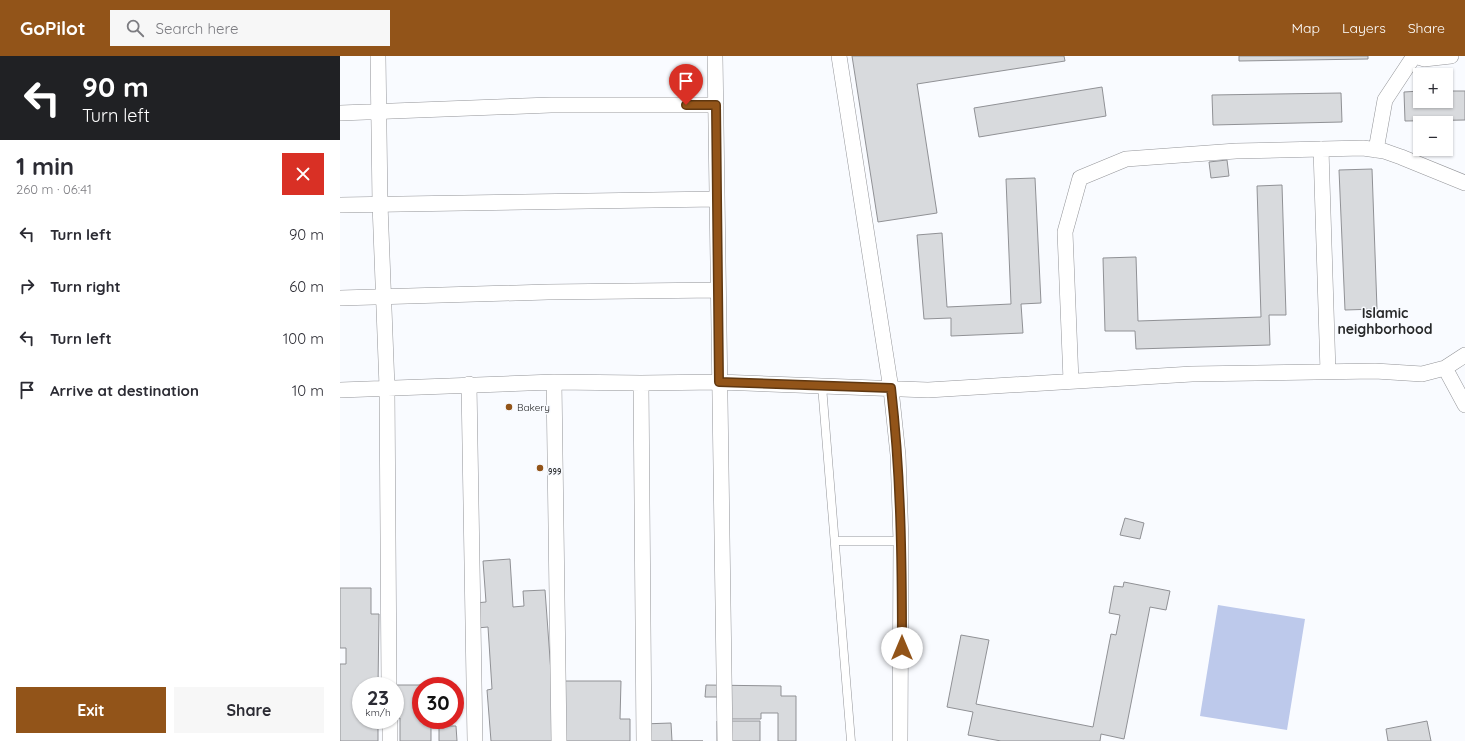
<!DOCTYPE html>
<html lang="en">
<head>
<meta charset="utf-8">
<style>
	:root { --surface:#fff; --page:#f7f7f7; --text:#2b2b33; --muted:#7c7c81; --accent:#925419 }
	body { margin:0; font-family:Quicksand,Vazirmatn,sans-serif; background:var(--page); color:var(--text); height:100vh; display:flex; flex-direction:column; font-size:15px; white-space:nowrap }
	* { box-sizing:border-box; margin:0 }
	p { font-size:13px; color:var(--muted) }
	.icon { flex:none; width:22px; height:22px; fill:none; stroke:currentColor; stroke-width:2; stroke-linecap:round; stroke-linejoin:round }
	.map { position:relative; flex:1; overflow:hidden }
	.drawer { display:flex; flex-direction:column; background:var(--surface); width:340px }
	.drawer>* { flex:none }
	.guide { background:#202124; color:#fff; overflow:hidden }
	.buttons { position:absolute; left:1073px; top:12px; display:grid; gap:8px }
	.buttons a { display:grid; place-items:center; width:40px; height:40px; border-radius:0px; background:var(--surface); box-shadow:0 1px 3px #0004; font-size:20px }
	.speed { position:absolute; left:12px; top:621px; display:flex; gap:8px; font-size:20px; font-weight:700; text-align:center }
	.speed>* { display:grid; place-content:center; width:52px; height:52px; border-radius:50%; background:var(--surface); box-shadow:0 1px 3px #0004; line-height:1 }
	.speed small { font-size:10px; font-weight:400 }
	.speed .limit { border:6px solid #d22; background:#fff; color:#111 }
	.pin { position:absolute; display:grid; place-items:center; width:34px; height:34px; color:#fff; margin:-41px -17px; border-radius:50% 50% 50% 0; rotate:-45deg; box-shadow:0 0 4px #0007 }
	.pin .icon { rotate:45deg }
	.me { position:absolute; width:44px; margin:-22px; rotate:0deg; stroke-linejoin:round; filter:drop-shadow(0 0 3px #0008) }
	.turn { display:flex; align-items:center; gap:14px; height:84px; padding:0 16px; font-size:18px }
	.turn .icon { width:52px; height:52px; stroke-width:2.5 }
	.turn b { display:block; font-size:28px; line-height:34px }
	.round { display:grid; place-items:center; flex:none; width:42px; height:42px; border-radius:0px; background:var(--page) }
	.head { display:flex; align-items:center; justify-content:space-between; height:68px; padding:0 16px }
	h1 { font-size:24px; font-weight:800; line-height:30px }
	.primary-button { display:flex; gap:8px; margin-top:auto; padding:8px 16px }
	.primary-button a { flex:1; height:46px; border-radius:0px; background:var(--accent); color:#fff; font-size:16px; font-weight:800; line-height:46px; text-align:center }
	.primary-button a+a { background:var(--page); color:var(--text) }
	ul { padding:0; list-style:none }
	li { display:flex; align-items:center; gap:12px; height:52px; padding:0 16px }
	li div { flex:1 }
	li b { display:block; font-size:15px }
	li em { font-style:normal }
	header { display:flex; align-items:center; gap:24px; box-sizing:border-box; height:56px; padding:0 20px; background:var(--accent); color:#fff }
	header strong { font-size:19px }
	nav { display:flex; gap:22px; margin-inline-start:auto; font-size:14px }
	.search { width:280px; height:36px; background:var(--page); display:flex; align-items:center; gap:10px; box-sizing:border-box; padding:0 14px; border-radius:0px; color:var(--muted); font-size:15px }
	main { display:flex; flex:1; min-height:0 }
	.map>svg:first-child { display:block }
	.green { fill:#bdc9eb }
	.building { fill:#d8dadd; stroke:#909195 }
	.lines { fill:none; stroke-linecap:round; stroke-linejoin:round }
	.service-casing { stroke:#949599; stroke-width:9 }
	.minor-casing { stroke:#949599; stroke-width:16 }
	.service { stroke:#fff; stroke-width:8 }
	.minor { stroke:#fff; stroke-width:15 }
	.route-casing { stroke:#5f3710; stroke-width:10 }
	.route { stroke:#925419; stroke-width:7 }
	.poi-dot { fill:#925419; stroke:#f9fbff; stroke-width:1.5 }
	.labels { text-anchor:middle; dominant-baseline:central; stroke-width:3; stroke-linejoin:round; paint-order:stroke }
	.poi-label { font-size:10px; fill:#272829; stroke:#f9fbff; text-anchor:start }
	.district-label { font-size:14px; font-weight:bold; fill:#272829; stroke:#f9fbff }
</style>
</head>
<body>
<header>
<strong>GoPilot</strong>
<div class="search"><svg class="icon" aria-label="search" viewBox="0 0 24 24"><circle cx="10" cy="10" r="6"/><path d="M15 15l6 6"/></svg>Search here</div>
<nav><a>Map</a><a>Layers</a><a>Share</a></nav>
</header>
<main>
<section class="drawer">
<div class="guide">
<div class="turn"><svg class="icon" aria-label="left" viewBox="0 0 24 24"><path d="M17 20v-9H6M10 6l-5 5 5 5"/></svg><div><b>90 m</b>Turn left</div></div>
</div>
<div class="head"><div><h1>1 min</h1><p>260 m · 06:41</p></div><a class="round" style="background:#d93025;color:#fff"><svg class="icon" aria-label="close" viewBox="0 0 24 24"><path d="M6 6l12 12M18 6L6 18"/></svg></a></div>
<ul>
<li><svg class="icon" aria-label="left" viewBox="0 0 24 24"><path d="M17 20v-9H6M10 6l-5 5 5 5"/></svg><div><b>Turn left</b></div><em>90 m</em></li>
<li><svg class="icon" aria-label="right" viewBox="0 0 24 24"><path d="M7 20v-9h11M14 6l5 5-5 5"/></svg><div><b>Turn right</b></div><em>60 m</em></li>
<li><svg class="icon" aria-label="left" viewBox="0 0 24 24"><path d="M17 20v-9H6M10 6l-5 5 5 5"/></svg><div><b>Turn left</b></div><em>100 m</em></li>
<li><svg class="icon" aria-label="arrive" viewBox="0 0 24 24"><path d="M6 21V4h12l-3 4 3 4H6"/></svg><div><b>Arrive at destination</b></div><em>10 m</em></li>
</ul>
<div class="primary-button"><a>Exit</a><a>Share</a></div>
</section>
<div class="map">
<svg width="1125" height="685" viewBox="0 0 1125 685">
	<rect width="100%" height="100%" fill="#f9fbff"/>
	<path class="green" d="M878,549L965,563L947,674L860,660Z"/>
	<path class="building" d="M512,0H724L725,5L577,28L597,157L538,166Z
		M899,0H1028V3L899,5Z
		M762,31L766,60L639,81L634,52Z
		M1080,35V45H1106V35H1125V64L1065,65L1064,36Z
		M1001,37L1002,66L873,69L872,39Z
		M887,104L889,120L871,122L869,106Z
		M1032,113L1037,253L1005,254L999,114Z
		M695,122L701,247L681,248L683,277L611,280V262L584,263L577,179L602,177L607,251L671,248L666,123Z
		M942,129L946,259H929L930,289L796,293L795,275H765L763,202L796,201L798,265L921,261L917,130Z
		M785,462L804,467L800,483L780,479Z
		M170,503L173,551L184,550L183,535L205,534L216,685H151L147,634L152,633L148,571L137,572L135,547L146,546L143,505Z
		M784,526L830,535L826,554L810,551L784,683L761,678L760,685H661L628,679L633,656L607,651L621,579L649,584L636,648L753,671L771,578L776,579L780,559L769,557L774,530L783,531Z
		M0,532H31V558H39L38,630H21V664H38V685H0V608H6V592H0Z
		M225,625H281L280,663H290V685H224Z
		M53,629H86L81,630V664H91V685H60V662H55V630Z
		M366,629L441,630V640H456V685H438V657H421V663H388V641H365Z
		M115,631H118V660H115Z
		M377,665H420V685H377Z
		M1087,665L1091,685H1048L1046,673Z
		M331,667L332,685H363H302V668Z
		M99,670H116L117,685H99Z"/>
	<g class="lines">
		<g class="service-casing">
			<path id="service" d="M482,330L511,685
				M495,485H561"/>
		</g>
		<g class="minor-casing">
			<path id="minor" d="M38,0L40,148L47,331L49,630
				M375,0L385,685
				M499,0L551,333L558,399L561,485L560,685
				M1075,0L1084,3L1111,0
				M0,57L211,49H376
				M981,93L988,316
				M1036,94L1045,44L1074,0
				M0,149L377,143
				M0,242L208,236L378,234
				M1105,312L1125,349
				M731,325L725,176L740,122L786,103L896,95L1023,92L1044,95L1061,101L1125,127
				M214,326L219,685
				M301,327L304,685
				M129,328L135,685
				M0,334L214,326L301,327L379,326L588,334L852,318L1035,315L1082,318L1105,312L1125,299
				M50,664V685"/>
		</g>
		<use href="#service" class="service"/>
		<use href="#minor" class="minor"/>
	</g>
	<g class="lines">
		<g class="route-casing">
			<path id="route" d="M346,49H376L379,326L551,332C561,419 562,505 562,592"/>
		</g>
		<use href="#route" class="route"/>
	</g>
	<g class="poi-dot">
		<circle cx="169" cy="351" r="4"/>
		<circle cx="200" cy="412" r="4"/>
	</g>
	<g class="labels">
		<g class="poi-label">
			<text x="177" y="351">Bakery</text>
			<text x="208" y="412">ووو</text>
		</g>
		<g class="district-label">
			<text x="1045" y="257">Islamic<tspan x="1045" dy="16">neighborhood</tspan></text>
		</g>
	</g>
</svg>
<div class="buttons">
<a>+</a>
<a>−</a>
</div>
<div class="speed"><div>23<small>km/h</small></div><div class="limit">30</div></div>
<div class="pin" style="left:346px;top:49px;background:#d93025"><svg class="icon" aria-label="arrive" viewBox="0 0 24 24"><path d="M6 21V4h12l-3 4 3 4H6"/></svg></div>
<svg class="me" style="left:562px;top:592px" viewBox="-20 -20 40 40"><circle r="19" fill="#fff"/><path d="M0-13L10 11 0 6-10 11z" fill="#925419"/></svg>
</div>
</main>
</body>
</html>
